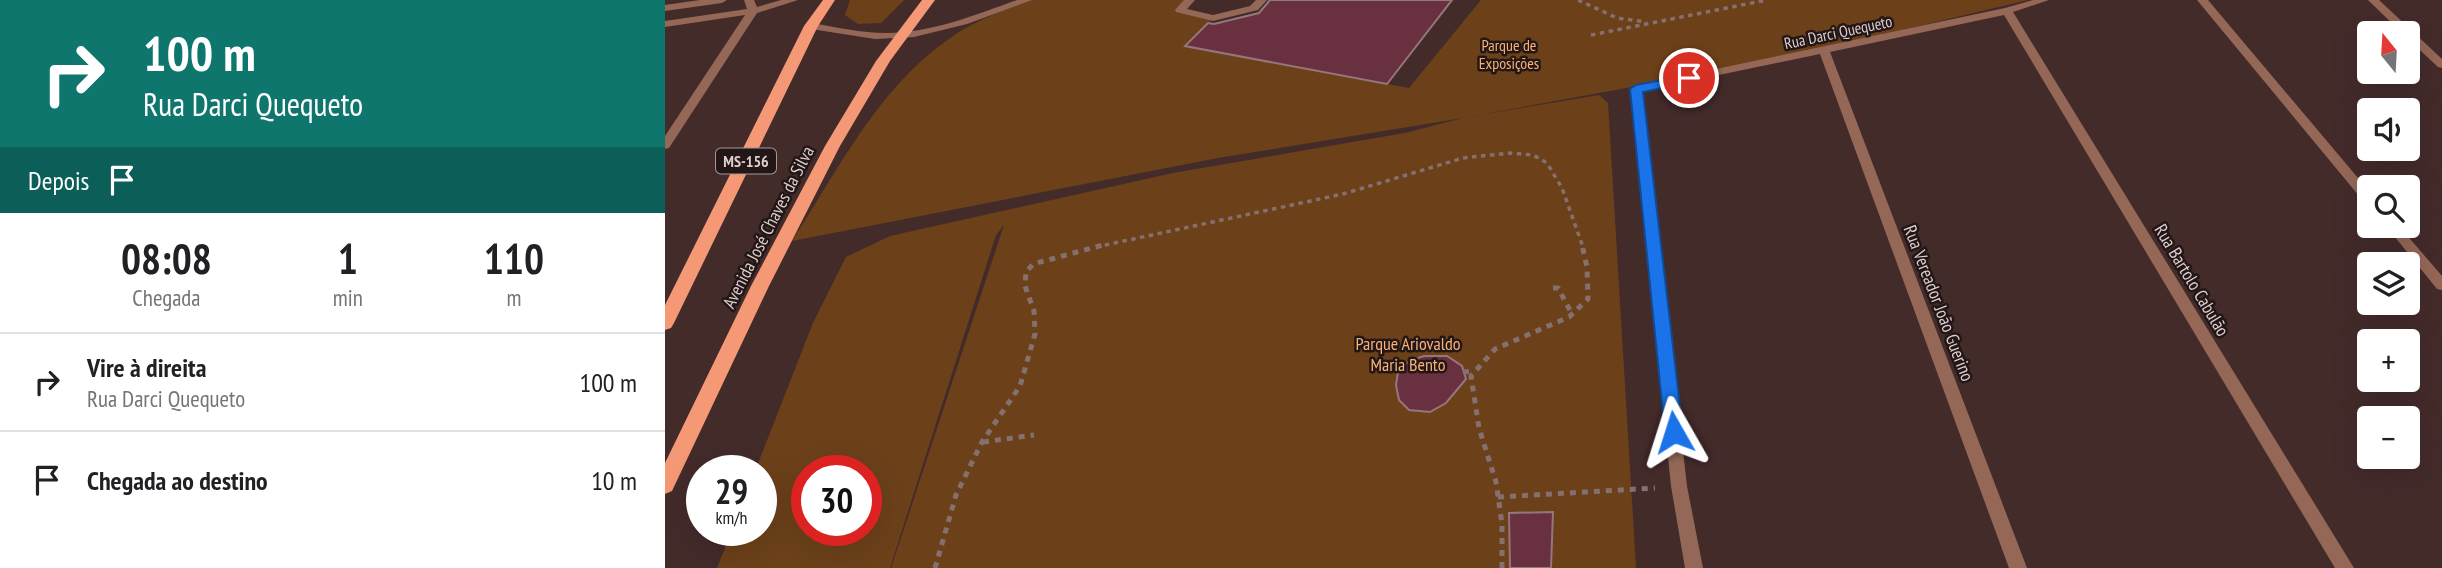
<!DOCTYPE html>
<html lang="pt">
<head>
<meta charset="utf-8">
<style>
	:root { --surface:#fff; --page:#f2f2f2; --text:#202124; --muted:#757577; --line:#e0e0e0 }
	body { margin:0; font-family:"PT Sans Narrow",sans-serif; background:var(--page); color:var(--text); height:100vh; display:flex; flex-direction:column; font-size:26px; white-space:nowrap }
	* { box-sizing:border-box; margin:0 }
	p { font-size:23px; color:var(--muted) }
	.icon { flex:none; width:38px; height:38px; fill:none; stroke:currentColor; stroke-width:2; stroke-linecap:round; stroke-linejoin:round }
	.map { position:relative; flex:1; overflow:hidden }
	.drawer { display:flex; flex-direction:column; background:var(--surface); width:665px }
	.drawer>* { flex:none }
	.guide { background:#0f766e; color:#fff; overflow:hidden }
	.needle { width:46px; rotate:342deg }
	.buttons { position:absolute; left:1692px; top:21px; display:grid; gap:14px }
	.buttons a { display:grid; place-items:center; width:63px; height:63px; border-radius:7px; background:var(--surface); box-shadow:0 7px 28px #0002; font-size:35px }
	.speed { position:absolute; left:21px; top:455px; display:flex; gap:14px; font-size:35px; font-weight:700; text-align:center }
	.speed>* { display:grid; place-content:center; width:91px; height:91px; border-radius:50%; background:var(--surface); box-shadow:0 7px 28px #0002; line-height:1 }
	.speed small { font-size:18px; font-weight:400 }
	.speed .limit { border:10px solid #d22; background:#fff; color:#111 }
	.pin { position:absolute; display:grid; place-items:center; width:60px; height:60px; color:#fff; margin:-30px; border:4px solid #fff; border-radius:50%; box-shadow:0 2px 7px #0007 }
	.me { position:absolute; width:77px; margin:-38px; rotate:354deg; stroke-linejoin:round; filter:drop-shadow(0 0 5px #0008) }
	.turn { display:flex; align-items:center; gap:24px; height:147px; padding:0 28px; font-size:32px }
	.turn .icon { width:91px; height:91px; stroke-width:2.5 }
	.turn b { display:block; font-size:49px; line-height:60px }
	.then { display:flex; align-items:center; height:66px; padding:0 28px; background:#0003; gap:14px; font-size:26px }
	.eta { display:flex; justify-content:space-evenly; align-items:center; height:119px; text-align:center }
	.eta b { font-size:42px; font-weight:600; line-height:49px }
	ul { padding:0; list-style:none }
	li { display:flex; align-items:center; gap:21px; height:98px; padding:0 28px; border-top:2px solid var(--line) }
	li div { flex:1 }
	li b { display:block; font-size:26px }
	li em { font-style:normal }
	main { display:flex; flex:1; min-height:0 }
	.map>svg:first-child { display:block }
	.green { fill:#6c411a; fill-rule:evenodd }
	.building { fill:#69303f; stroke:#94777d; stroke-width:2 }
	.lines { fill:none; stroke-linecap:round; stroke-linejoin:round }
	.path-far1 { stroke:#85706f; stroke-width:3.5; stroke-dasharray:4.5 4.5; stroke-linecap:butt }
	.path { stroke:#85706f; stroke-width:5; stroke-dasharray:6 6; stroke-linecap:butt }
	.service { fill:#946756; fill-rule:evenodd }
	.minor { fill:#946756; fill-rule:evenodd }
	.tertiary { fill:#946756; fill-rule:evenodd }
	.primary { fill:#f49875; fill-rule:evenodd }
	.route { fill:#1a73e8; stroke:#114b97; stroke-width:2 }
	.labels { text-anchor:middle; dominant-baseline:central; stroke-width:5; stroke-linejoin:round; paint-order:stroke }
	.far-street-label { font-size:16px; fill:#dececd; stroke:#221716 }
	.far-park-label { font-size:16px; fill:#f9b176; stroke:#221716 }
	.shield { fill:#221716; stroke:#a69796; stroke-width:2 }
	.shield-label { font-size:16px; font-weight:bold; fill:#dececd }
	.street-label { font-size:18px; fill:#dececd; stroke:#221716 }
	.park-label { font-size:18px; fill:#f9b176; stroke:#221716 }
</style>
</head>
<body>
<main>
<section class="drawer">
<div class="guide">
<div class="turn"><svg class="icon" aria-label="right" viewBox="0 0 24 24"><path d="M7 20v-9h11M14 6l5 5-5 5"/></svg><div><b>100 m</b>Rua Darci Quequeto</div></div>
<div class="then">Depois<svg class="icon" aria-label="arrive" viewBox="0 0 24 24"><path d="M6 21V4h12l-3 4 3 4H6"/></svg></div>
</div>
<div class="eta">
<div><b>08:08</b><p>Chegada</p></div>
<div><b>1</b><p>min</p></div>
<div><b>110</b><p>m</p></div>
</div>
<ul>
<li><svg class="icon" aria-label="right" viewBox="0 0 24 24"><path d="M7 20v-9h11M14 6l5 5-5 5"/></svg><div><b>Vire à direita</b><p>Rua Darci Quequeto</p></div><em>100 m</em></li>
<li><svg class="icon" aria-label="arrive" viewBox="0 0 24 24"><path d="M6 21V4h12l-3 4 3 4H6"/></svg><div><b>Chegada ao destino</b></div><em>10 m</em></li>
</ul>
</section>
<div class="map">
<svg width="1777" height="568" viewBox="0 0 1777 568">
	<rect width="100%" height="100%" fill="#432b2a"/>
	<path class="green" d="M185,0H239L216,23L193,24L180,15Z
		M366,0H525L515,9L548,18L521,46L744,88L816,0H1363L1103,62L809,116L934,95L943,103L971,568H226L339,225L331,235L225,568H52L67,530H96V471H90L148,323L181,257L225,236L508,173L740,133L798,118L553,158L127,241C173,170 213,88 284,39C308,21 338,11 366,0ZM142,471H201V530H142Z"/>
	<path class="building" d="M605,0H787L722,84L520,46L543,23L549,24L594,13Z
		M759,356H782L797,366L801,379L781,403L765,412L744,410L734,400L731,385L733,372L744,361Z
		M888,512L886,568H845L844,513Z"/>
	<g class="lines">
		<path class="path-far1" d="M913,0L952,18L981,22
			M926,35L1102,0
			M431,247L678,194L798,158L845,153L868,155L882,163L897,188L918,247"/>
		<path class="path" d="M888,288H893L907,314
			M798,372L810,371
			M318,442L369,435
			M833,497L990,488
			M270,568L291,495L317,442L355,386L370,334L369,311L360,286L361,272L368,264L438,245
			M837,568V524L831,482L814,428L806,376L830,349L904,317L923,299L922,267L917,245"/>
		<path class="service" d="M519,0H530L522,9L548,15L585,6L591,0H602L593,10L548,21L511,12L510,10Z"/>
		<path class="minor" d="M35,0H62L57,3L0,11V5Z
			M79,0H89L92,7L116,0H133L92,13L4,148L0,149V136L80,15L0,27V21L82,9Z
			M1368,0H1384L1348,12L1689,568H1670L1339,15L1165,52L1362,568H1344L1155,54L977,91L1022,486L1038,568H1020L1006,486L965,89L971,86L1340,8Z
			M1532,0H1543L1704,191V203L1699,202Z
			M1703,0H1714L1777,59V68L1773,67L1743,39V33H1737Z
			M1721,226H1734L1777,276V290L1772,289Z"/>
		<path class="tertiary" d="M352,0H367L302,24L249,37L210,39L146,29L141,26L146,23C171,27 196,33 221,33C266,33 310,15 352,0Z"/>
		<path class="primary" d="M158,0H170L153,26L9,323L6,328L0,330V305L139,26Z
			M257,0H270L225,61L175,146L104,286L7,491L0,494V463L86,286L160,146L211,61Z"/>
	</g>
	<path class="route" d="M1024,75L1031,78L1029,81L978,92L1018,432L1015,438L1009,440L1002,438L1000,432L965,89L971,85Z"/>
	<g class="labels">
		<g class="far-street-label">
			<text transform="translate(1173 32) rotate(-12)">Rua Darci Quequeto</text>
		</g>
		<g class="far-park-label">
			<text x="844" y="45">Parque de<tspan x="844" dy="18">Exposições</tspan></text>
		</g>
		<rect class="shield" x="51" y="148.5" width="60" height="25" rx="5"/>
		<g class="shield-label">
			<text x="81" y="161">MS-156</text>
		</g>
		<g class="street-label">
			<text transform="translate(103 227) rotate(-63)">Avenida José Chaves da Silva</text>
			<text transform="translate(1527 280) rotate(59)">Rua Bartolo Cabulão</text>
			<text transform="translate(1274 303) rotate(69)">Rua Vereador João Guerino</text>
		</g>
		<g class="park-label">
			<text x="743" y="343">Parque Ariovaldo<tspan x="743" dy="21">Maria Bento</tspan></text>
		</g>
	</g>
</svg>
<div class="buttons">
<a><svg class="needle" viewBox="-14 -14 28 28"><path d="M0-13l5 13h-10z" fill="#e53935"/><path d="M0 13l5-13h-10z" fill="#757577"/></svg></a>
<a><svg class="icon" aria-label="sound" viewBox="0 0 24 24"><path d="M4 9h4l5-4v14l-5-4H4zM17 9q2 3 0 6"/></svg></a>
<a><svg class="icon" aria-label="search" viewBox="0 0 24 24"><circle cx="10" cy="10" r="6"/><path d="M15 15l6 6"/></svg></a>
<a><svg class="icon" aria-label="layers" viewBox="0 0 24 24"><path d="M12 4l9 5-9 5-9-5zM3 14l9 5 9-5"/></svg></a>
<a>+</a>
<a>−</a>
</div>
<div class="speed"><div>29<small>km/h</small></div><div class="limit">30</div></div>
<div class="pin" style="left:1024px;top:78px;background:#d93025"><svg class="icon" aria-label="arrive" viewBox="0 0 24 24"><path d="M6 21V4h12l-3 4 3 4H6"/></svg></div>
<svg class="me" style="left:1009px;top:432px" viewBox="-20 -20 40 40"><path d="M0-17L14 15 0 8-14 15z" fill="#1a73e8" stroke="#fff" stroke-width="4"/></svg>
</div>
</main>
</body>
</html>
